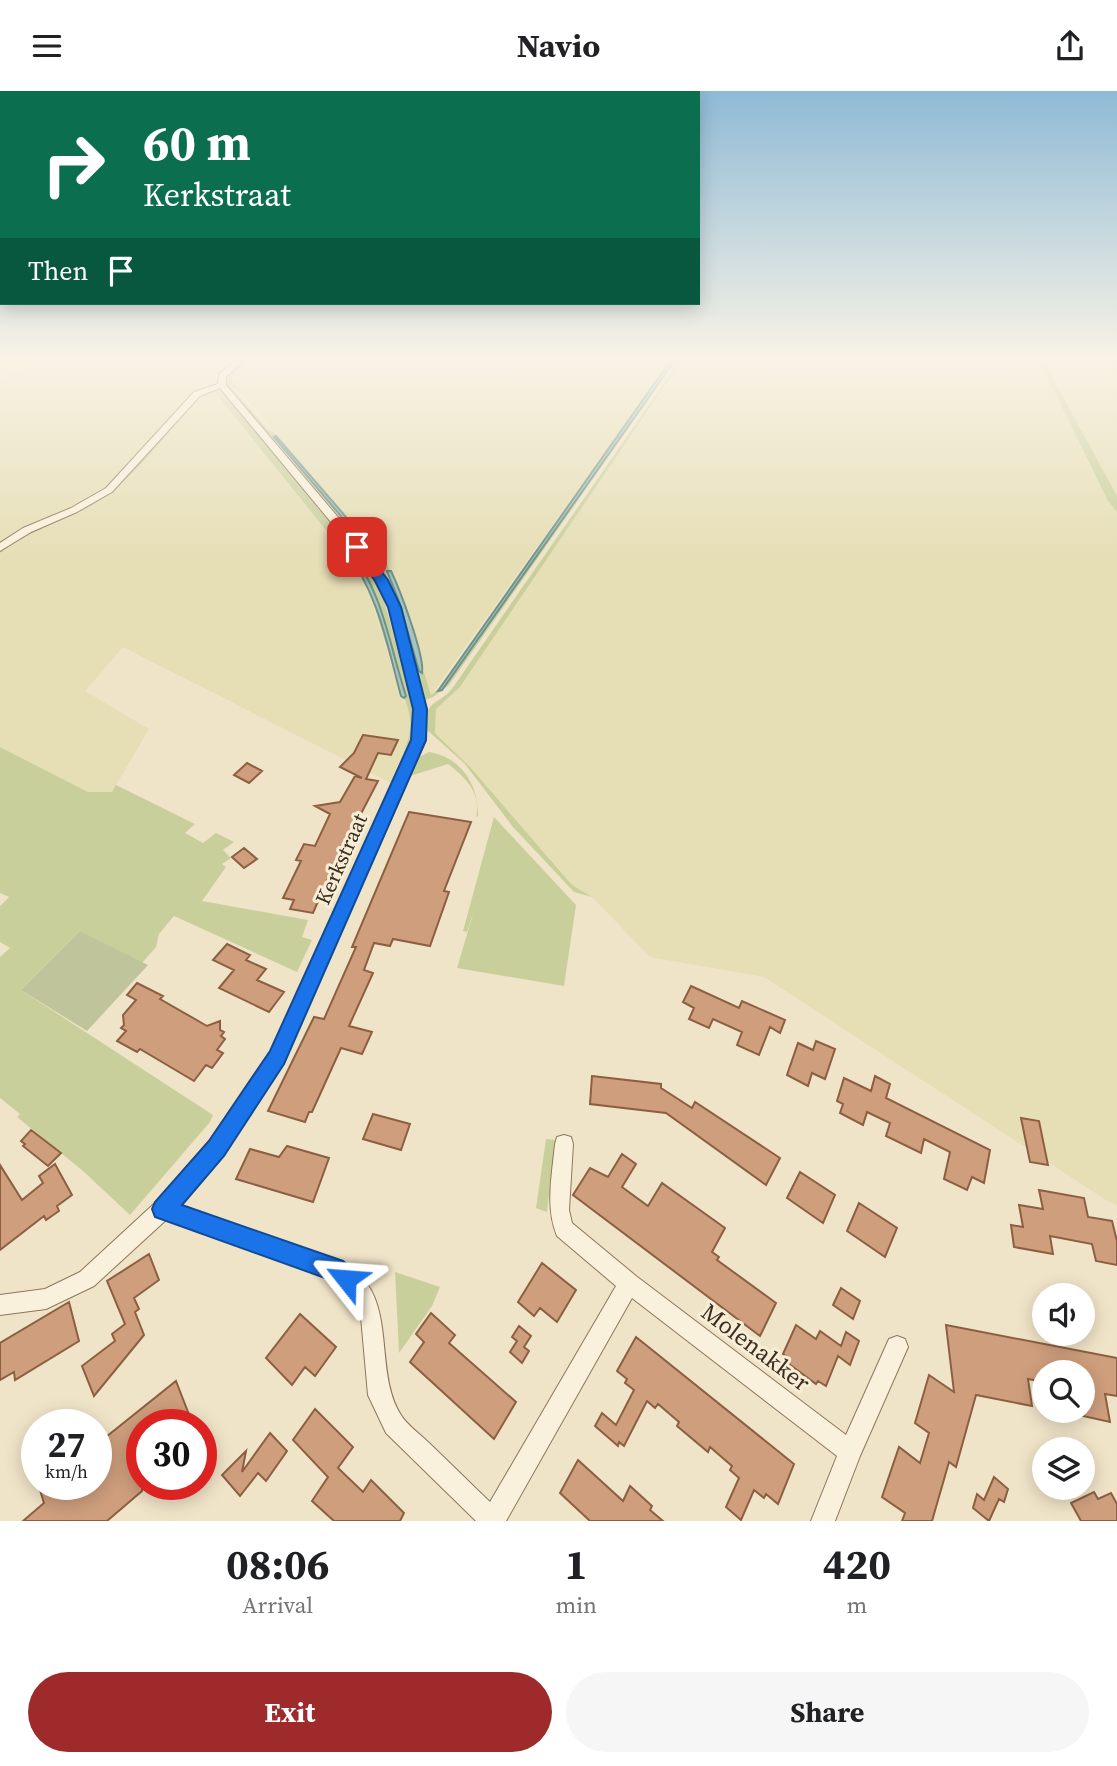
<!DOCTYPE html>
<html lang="en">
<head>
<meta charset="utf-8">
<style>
	:root { --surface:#fff; --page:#f6f6f6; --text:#202124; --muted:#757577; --accent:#9e2a2b }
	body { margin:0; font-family:"Source Serif 4",serif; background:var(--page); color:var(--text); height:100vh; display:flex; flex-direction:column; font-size:26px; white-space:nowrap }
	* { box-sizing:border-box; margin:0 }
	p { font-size:23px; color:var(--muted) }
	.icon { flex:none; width:38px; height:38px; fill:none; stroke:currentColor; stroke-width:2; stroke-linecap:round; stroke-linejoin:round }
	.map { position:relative; height:1430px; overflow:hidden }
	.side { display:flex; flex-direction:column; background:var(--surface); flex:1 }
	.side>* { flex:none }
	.banner { position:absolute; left:0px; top:0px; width:700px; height:214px; box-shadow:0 4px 18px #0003; background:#0b6e4f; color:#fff; overflow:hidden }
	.buttons { position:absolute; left:1032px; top:1192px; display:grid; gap:14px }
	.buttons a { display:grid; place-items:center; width:63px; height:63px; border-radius:50%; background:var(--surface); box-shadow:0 4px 18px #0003; font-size:35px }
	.speed { position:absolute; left:21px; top:1318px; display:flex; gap:14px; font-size:35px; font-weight:700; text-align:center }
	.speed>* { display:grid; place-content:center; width:91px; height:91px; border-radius:50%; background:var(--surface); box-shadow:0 4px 18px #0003; line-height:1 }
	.speed small { font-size:18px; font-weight:400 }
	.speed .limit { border:10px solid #d22; background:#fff; color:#111 }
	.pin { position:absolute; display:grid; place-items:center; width:60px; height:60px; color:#fff; margin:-30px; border-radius:14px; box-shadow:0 4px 10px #0006 }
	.me { position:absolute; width:77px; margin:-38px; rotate:298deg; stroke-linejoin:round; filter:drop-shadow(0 0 5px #0008) }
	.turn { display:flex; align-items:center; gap:24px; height:147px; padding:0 28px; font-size:32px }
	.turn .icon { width:91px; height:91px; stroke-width:2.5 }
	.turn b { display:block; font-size:49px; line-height:60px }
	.then { display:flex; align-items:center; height:66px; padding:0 28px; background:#0003; gap:14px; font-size:26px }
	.eta { display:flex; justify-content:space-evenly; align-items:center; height:119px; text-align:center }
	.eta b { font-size:42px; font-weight:700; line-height:49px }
	.primary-button { display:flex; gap:14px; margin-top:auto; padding:14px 28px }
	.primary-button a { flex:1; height:80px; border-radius:42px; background:var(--accent); color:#fff; font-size:28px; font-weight:700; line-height:80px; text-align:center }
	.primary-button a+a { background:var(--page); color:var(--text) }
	header { display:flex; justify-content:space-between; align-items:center; height:91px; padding:0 28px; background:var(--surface); font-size:32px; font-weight:700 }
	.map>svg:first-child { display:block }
	.farmland { fill:#e6deb5 }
	.green { fill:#c9cf9b }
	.cemetery { fill:#bfc49a }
	.water { fill:#a9c4bc; stroke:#6f938a; stroke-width:2 }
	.building { fill:#cf9f7d; stroke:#8d5f41; stroke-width:2 }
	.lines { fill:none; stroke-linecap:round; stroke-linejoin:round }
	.street-casing { stroke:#8d765c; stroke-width:2 }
	.street { fill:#faf1dc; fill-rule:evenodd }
	.route { fill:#1a73e8; stroke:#114b97; stroke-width:2 }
	.labels { text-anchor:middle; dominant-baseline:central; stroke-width:6; stroke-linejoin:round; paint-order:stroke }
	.street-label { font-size:21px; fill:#3d2e20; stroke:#f7eed8 }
	.near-street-label { font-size:24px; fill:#3d2e20; stroke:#f7eed8 }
</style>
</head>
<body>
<header><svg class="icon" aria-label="menu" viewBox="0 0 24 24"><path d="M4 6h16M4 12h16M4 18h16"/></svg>Navio<svg class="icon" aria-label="share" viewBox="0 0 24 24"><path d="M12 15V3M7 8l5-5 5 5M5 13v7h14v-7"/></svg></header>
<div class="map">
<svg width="1117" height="1430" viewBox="0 0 1117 1430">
	<rect width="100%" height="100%" fill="#f0e4c8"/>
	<path class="farmland" d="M49,269H227L215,278L200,297L108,395L94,406L0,453V289Z
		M248,269H671L431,604L405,516L391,479L234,294V281Z
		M682,269L1040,271L1108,410L1117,421V1114L1106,1109L764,886L650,866L592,806L572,794L470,676L435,641L436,618L460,596Z
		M1043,269H1117V405L1114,404Z
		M208,300H214L350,467L366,492L401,605L411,623L409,650L394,691L391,692L123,556L85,600L149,638L112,701H88L0,656V462L23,445L73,424L113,400Z"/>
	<path class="green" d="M241,269H244L231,280L228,288L237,276L248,269L232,285V290L242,304L230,294L269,340H272L276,345L274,346L380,471L384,470L391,480H387L399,510L419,580L424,581L431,604L437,599H442L675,269H676L449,594L433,606L423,610L383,481L225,293L224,287Z
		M680,269H682L460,596L436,618L435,642L470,676L572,794L592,806L574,801L513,736L465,673L426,638C425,606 439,616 454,595Z
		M1007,269H1043L1117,405V421L1108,410L1040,271Z
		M213,298L222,300L345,447L374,487L383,505L414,622L412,650L394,691C401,658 420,643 404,607L406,604C389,553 383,500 348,457L345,458C374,496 383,538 395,583L372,508L359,480L214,300L200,306C170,339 134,387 100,409C67,430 31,438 0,462V459L24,443L96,409L202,302Z
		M0,656L88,701H112L116,694L195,733L185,742L203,752L216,742L234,751L223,759L231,767L222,773L226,776L202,810L308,829L302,846L312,849L297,881L174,825L159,843L156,856L142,872L80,840L21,899L213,1024L210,1031L130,1124L83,1080L17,1026L20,1023L0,1007V866L10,857L0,851V815L9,806L0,802Z
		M429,661C461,666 479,694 478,725L476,726C482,703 466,687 448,673L410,685L419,666Z
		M494,726L576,814L564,895L457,877L475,816L467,841L463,840Z
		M546,1048L555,1049L547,1121L536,1117Z
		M395,1181L440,1196L432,1215L399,1262Z"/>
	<path class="cemetery" d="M80,840L148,874L87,940L21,899Z"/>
	<path class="water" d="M671,269H675L442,599L438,600Z
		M276,345L384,470L380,471L274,346Z
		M348,457C383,500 389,553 406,605L404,607L401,605C387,553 378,501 344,458Z
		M387,480H391C400,499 425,565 422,582L419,580L399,510Z"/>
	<path class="building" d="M363,644L398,649L391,664L378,662L366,688L378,690L352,740H355L335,784L330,783L313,822L290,818L294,809L283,807L301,770L296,769L304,753L315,755L330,723L315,715L340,711L355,685L362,687L340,676L354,662Z
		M247,672L262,680L249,692L234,684Z
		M409,721L471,731L444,800L449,801L430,855L393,848L390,855L374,852L364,879L373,882L349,935L372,941L362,963L341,957L312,1021H309L305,1031L268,1020L314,926L324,928L356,856H352Z
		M244,757L257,768L244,777L232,766Z
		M227,853L250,864L246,869L266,878L257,889L284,901L269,921L219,897L234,879L213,869Z
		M137,892L163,905L160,908L207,935L220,930V939L224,941L221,945L225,948L217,959L223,962L212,977L206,974L194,990L140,958L137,961L117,950L126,940L121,937L124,934L123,924L136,909L127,904Z
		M691,895L739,917L742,910L785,929L780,942L770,936L759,964L737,954L742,941L713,928L709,937L689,928L694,917L683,911Z
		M816,950L835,958L825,988L812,982L808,995L787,984L798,952L813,959Z
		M592,985L661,993V997L692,1017L695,1011L780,1067L766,1094L666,1022L590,1013Z
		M875,985L890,993L886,1007L990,1059L984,1092L972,1086L967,1099L944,1088L950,1061L924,1048L921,1062L886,1045L890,1032L867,1021L863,1034L840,1022L843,1013L837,1010L844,987L871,1000Z
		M373,1023L410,1033L401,1059L363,1048Z
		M1021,1027L1039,1030L1048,1074L1030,1071Z
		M31,1039L61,1062L48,1075L23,1055L25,1053L21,1050Z
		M287,1055L329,1067L313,1111L236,1088L250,1058L279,1066Z
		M622,1063L636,1073L622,1096L648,1115L662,1092L725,1137L712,1161L719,1166L717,1169L776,1212L760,1245L573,1104L590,1077L608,1086Z
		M55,1073L72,1104L57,1115L59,1120L46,1129L44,1125L0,1159V1074L22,1109L43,1092L39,1085Z
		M800,1081L835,1104L823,1132L787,1107Z
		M1039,1099L1084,1107L1088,1126L1112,1130L1117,1150V1174L1096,1170L1092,1153L1050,1145L1053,1163L1014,1156L1011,1134L1023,1136L1019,1114L1043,1118Z
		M859,1112L897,1137L885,1166L847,1140Z
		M149,1163L159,1189L134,1207L139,1218L135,1221L144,1244L94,1305L82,1275L115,1250L112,1243L125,1233L107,1190Z
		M542,1172L576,1199L557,1231L540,1217L534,1225L518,1211Z
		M841,1197L860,1210L853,1228L833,1214Z
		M69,1211L79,1250L15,1289L14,1281L0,1289V1252Z
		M431,1222L455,1244L449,1252L516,1311L494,1348L410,1271L424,1251L416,1243Z
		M300,1223L336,1256L315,1285L305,1276L292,1294L266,1267Z
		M796,1234L816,1248L820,1240L841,1255L846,1241L859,1250L850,1274L838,1265L826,1295L818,1290L816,1293L789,1273L791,1269L783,1263Z
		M946,1234L1117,1267V1305L1105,1303L1110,1331L1083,1325V1281H1045V1291L1028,1288L1032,1315L976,1304L956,1376L949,1371L932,1430H902L905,1422L882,1406L899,1356L920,1372L929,1342L915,1332L929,1284L954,1301Z
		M519,1235L531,1245L524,1256L529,1260L522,1272L510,1261L517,1250L512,1246Z
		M636,1246L794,1373L778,1413L766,1403L764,1407L754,1399L741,1429L726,1416L739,1387L730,1379L732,1375L710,1356L708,1361L677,1335L679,1331L658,1313L655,1317L647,1310L624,1355L619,1351L618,1355L595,1335L602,1322L616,1334L634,1299L625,1292L627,1288L617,1280Z
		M176,1290L193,1334H142V1400L107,1430H23L44,1412L40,1399L47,1393H96V1354Z
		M315,1318L353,1356L338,1377L363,1401L371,1389L404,1422L400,1430H334L312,1410L328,1386L293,1349Z
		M270,1342L287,1360L266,1390L258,1382L240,1405L222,1384L246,1360L242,1381Z
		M578,1369L623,1410L630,1395L652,1415L650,1419L663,1430H590L560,1402Z
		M994,1386L1008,1398L1004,1411L999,1408L989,1430L973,1417L977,1403L984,1409Z
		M1094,1401L1098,1408L1111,1402L1117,1413V1430H1081L1071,1412Z"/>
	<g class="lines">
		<g class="street-casing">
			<path id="street" d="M236,269H244L226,286V294L348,438L386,489L401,516L426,618V649L283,972L223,1064L179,1114L335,1168C404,1196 370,1275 401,1324C407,1334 419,1342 428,1351C449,1371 469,1391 490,1411L616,1195L557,1145C545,1116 552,1084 555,1053L557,1046L564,1044L571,1046L573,1053L569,1119L572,1132L636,1185L846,1344L889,1248L897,1245L905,1248L908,1256L860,1365L835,1430H811L837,1365L632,1207L506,1430H476L386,1342L368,1304L361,1226L351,1204L329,1186L166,1129L94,1195L46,1218L0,1224V1204L45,1198L80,1181L156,1111L209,1050L271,960L412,649L414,618L389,516L376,490L340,442L220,297L200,305L112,401L77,421L31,441L0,460V452L23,437L71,417L106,397L194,301L218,293L219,283Z"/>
		</g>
		<use href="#street" class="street"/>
	</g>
	<linearGradient id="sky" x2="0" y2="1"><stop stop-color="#8fbad6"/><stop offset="0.57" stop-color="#f8f3e6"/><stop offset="1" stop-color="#f8f3e6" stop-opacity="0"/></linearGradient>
	<rect width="1117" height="469" fill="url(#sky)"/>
	<path class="route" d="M352,454H361L388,489L401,516L427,618L426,649L284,973L224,1065L182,1114L343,1170L354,1180L358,1188L354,1196L346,1200L328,1188L155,1126L152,1118L155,1111L209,1050L270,960L411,649L413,618L388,516L375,490L351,456Z"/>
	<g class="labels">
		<g class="street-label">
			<text transform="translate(341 768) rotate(-66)">Kerkstraat</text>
		</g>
		<g class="near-street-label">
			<text transform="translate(756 1256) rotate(37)">Molenakker</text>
		</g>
	</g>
</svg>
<div class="buttons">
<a><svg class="icon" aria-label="sound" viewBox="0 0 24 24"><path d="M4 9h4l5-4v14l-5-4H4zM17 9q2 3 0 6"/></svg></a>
<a><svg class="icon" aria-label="search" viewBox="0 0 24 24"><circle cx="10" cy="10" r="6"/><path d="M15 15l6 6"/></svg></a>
<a><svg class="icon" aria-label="layers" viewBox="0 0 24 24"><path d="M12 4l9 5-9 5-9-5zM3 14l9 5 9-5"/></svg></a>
</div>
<div class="speed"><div>27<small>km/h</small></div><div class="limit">30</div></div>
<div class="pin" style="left:357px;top:456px;background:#d93025"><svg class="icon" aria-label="arrive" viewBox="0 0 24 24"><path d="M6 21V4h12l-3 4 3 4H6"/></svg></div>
<svg class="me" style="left:346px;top:1188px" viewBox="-20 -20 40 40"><path d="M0-17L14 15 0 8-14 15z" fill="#1a73e8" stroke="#fff" stroke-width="4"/></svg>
<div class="banner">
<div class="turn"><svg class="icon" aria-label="right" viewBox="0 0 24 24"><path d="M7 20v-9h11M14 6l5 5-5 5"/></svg><div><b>60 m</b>Kerkstraat</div></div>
<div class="then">Then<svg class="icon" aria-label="arrive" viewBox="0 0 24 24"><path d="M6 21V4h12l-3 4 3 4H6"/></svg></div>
</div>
</div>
<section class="side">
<div class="eta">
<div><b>08:06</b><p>Arrival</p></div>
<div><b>1</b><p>min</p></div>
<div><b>420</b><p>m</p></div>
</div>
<div class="primary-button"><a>Exit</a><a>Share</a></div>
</section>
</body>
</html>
